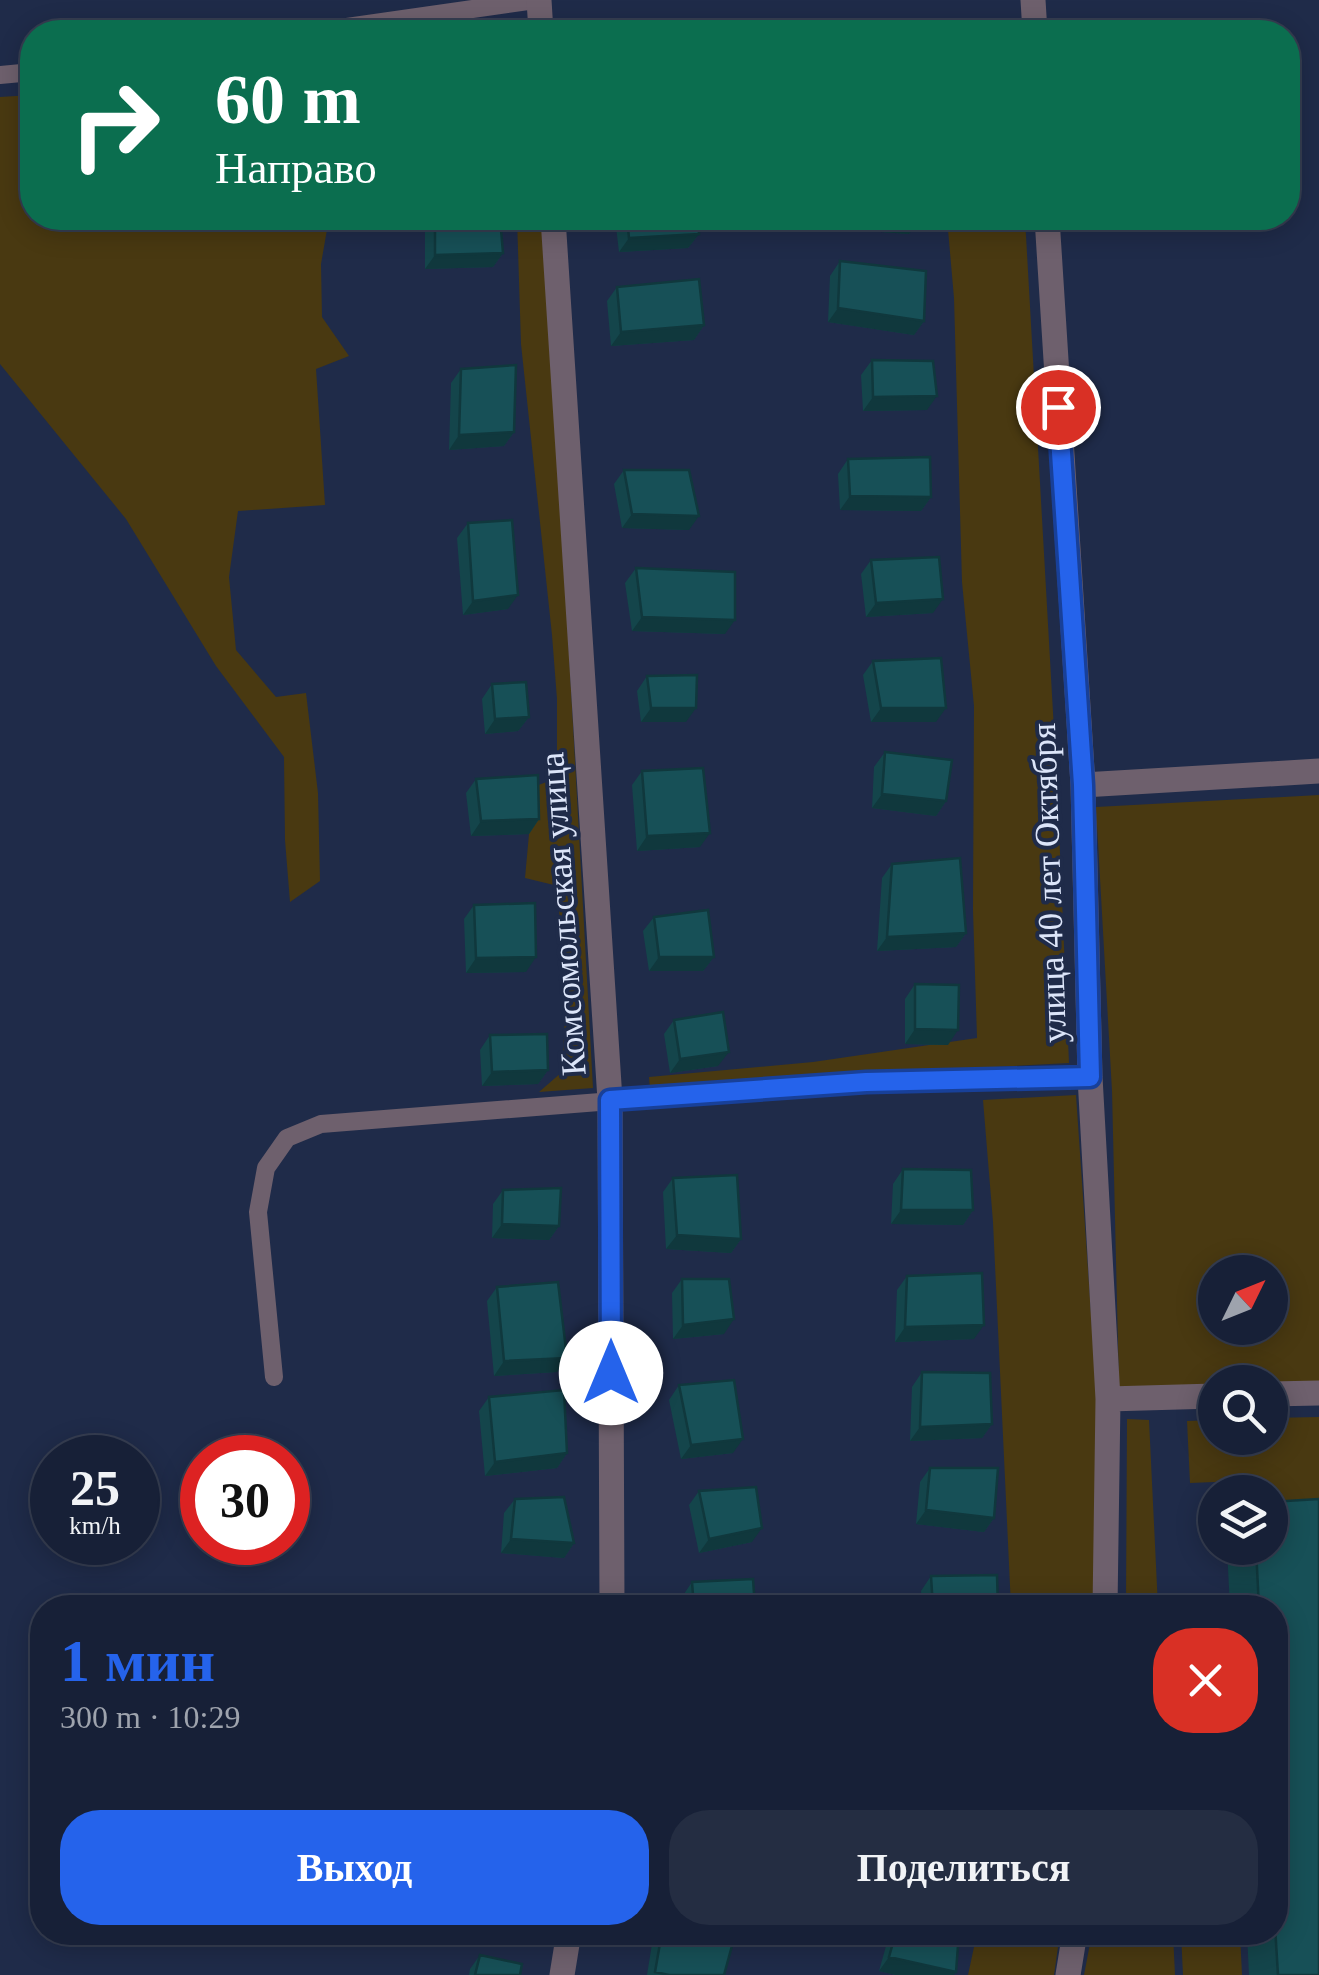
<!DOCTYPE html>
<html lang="ru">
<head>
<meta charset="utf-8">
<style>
	:root { --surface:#172037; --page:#242d42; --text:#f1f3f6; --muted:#9ea3ad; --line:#363e52; --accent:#2563eb }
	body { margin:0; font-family:"Times New Roman",serif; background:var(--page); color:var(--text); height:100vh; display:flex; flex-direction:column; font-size:38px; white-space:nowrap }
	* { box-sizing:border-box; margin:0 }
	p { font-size:32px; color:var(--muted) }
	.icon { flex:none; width:55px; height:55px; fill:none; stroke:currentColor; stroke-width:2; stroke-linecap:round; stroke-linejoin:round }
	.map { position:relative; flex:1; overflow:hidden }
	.drawer { position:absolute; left:30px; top:1595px; width:1258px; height:350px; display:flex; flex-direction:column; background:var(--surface); border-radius:40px; box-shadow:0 5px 25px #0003,0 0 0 2px var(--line) }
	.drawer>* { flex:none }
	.top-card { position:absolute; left:20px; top:20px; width:1280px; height:210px; border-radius:40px; box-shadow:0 5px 25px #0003,0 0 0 2px var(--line); background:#0b6e4f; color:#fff; overflow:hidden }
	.needle { width:65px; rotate:47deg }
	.tools { position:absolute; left:1198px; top:1255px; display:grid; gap:20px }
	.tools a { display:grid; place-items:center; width:90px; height:90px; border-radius:50%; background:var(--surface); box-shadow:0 5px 25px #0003,0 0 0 2px var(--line); font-size:50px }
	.speed { position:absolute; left:30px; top:1435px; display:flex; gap:20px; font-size:50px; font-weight:700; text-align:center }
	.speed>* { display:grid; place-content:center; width:130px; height:130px; border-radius:50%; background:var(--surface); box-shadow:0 5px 25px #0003,0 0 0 2px var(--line); line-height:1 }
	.speed small { font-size:25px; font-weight:400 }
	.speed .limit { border:15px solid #d22; background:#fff; color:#111 }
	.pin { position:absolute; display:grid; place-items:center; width:85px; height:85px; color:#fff; margin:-42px; border:5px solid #fff; border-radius:50%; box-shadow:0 2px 10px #0007 }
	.me { position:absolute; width:110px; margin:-55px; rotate:0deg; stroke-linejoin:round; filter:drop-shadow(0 0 8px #0008) }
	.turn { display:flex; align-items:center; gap:35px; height:210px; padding:0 30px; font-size:45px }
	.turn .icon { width:130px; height:130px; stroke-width:2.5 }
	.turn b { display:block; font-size:70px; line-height:85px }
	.round { display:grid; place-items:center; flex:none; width:105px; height:105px; border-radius:40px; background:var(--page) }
	.summary { display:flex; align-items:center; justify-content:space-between; height:170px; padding:0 30px }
	h1 { font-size:60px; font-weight:600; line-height:75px; color:var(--accent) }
	.cta { display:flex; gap:20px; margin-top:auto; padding:20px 30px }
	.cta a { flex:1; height:115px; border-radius:40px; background:var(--accent); color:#fff; font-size:40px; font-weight:600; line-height:115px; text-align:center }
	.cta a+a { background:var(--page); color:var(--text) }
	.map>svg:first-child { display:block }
	.green { fill:#493911; fill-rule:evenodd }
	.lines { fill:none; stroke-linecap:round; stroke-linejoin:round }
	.service { stroke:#6e606d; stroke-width:18 }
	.minor { stroke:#6e606d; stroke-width:25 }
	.wall { fill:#14454b }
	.shaded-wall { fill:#10383d }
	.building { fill:#175057; stroke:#10383d; stroke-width:2.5 }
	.route-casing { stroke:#184099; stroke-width:25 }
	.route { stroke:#2563eb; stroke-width:18 }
	.labels { text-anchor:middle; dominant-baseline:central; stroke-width:8; stroke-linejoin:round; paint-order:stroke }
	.street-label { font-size:35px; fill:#dce5f9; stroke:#1f2b49 }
</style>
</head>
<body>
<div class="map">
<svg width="1319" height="1975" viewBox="0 0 1319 1975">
	<rect width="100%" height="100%" fill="#1f2b49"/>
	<path class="green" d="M32,95V218H329L321,264L322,317L349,356L316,369L325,505L238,511L229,577L236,650L276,697L306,693L318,793L320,881L290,902L285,840L284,757L216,666L126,519L0,364V97Z
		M517,218H545L593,1088L539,1092L562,1072C566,1008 568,948 554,885L525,878L529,834L528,789L557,778V699L552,635L521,344Z
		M947,218H1025L1057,783L1069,1063L866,1074L650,1089L649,1077L813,1062L977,1038L973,910L974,706L962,582L954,298Z
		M1319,795V1381L1119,1387L1112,1091L1096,807ZM1215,1272H1270V1328H1215Z
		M1076,1095L1097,1401L1094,1607H1011L993,1222L983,1100Z
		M1319,1417V1514L1270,1516V1492H1240L1239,1481L1190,1483L1187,1421L1215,1420V1438H1270V1418Z
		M1127,1419L1149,1420L1158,1607H1126Z
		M977,1933H1060L1054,1975H968Z
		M1092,1933H1173L1175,1975H1084Z
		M1181,1933H1240L1242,1975H1183Z"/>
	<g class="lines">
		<path class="service" d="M312,32L535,0
			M0,75L32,72
			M274,1377L258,1212L266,1168L287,1138L321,1124L865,1081L1090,1077"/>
		<path class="minor" d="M539,0L541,32
			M1033,0L1035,32
			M553,218L610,1100L612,1608
			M1047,218L1083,785L1090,1077L1108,1399L1105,1608
			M1083,785L1319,771
			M1270,1394L1319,1393
			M1108,1399L1215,1396
			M562,1975L569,1932
			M1068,1975L1075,1932"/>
	</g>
	<path class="wall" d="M425,218H500L503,253L493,267L425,269Z
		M615,218H698L699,234L688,248L619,252Z
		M814,218H920L909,234L813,227Z
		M840,261L924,321L914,335L828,322L830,276Z
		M617,287L704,325L694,340L611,346L607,301Z
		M872,360L927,410L863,411L861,375Z
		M461,369L514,432L504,446L449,450L451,383Z
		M848,459L931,497L921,511L840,510L838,474Z
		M624,470L689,530L622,528L614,484Z
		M468,523L508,609L463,615L457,538Z
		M871,560L933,613L866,617L861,574Z
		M636,568L725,634L632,631L625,583Z
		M873,661L936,722H871L863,675Z
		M647,676L686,722H641L637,691Z
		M492,684L529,717L518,731L485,734L482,699Z
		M885,752L946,801L936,816L872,808L874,767Z
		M642,771L700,847L637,851L632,785Z
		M476,779L539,819L529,834L471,836L466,793Z
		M892,864L966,933L956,947L877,951L882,878Z
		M474,905L526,972L466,973L464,919Z
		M654,917L714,957L703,971H649L643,931Z
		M915,984L948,1045L905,1044V999Z
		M674,1020L718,1066L670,1073L664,1034Z
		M490,1035L548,1070L538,1084L482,1086L480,1050Z
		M903,1169L973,1210L963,1225L891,1224L893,1184Z
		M673,1178L741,1239L731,1253L666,1249L663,1192Z
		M503,1190L559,1226L549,1240L492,1238L493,1204Z
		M907,1276L974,1339L895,1342L897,1290Z
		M682,1279L724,1334L673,1339L672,1293Z
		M497,1287L557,1372L494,1376L487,1301Z
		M922,1372L992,1424L982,1438L910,1441L912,1387Z
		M679,1385L733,1453L681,1459L669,1400Z
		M489,1397L567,1453L557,1468L485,1476L479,1411Z
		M930,1468L994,1518L984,1532L916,1524L920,1482Z
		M699,1491L752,1542L699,1553L689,1505Z
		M515,1499L574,1543L564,1558L501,1553L504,1513Z
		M1227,1548H1270L1319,1975H1249L1247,1932H1275V1608H1230Z
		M931,1576L998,1608H922L921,1591Z
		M692,1582L755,1608H683L682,1597Z
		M661,1932H677L724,1975H647L652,1944Z
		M890,1932H959L954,1975H896L879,1971Z
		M480,1955L520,1975H469L470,1969Z"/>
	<path class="shaded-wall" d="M820,218H890L919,220L909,234L813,227Z
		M699,234L688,248L619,252L629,238Z
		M503,253L493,267L425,269L435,255Z
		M838,308L924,321L914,335L828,322Z
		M704,325L694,340L611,346L621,332Z
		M937,396L927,410L863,411L873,397Z
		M514,432L504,446L449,450L459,435Z
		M850,496L931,497L921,511L840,510Z
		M632,514L699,516L689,530L622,528Z
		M518,595L508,609L463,615L473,601Z
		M943,599L933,613L866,617L876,603Z
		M642,617L735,620L725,634L632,631Z
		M651,708H696L686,722H641Z
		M881,708H946L936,722H871Z
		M529,717L518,731L485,734L495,719Z
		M882,794L946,801L936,816L872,808Z
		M539,819L529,834L471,836L481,821Z
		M710,833L700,847L637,851L647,836Z
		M966,933L956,947L877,951L887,937Z
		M536,957L526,972L466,973L476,958Z
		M659,957H714L703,971H649Z
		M915,1029L958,1030L948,1045L905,1044Z
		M729,1052L718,1066L670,1073L680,1059Z
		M548,1070L538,1084L482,1086L492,1072Z
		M901,1210H973L963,1225L891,1224Z
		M502,1224L559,1226L549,1240L492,1238Z
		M677,1235L741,1239L731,1253L666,1249Z
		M734,1319L724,1334L673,1339L683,1325Z
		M984,1325L974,1339L895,1342L905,1327Z
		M567,1358L557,1372L494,1376L504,1361Z
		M992,1424L982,1438L910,1441L920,1427Z
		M743,1439L733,1453L681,1459L691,1445Z
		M567,1453L557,1468L485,1476L495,1462Z
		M926,1510L994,1518L984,1532L916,1524Z
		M762,1528L752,1542L699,1553L709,1539Z
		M511,1539L574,1543L564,1558L501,1553Z
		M483,1932H526L518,1942L479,1939Z
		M889,1957L956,1972L954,1975H896L879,1971Z"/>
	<path class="building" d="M435,218H500L503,253L435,255Z
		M627,218H698L699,234L629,238Z
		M840,261L926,271L924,321L838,308Z
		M699,279L704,325L621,332L617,287Z
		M872,360L933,361L937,396L873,397Z
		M516,365L514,432L459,435L461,369Z
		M930,457L931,497L850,496L848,459Z
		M624,470H689L699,516L632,514Z
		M512,520L518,595L473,601L468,523Z
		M939,557L943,599L876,603L871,560Z
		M636,568L735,572V620L642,617Z
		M941,658L946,708H881L873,661Z
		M697,675L696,708H651L647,676Z
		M526,682L529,717L495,719L492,684Z
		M885,752L952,760L946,801L882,794Z
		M703,768L710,833L647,836L642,771Z
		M538,775L539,819L481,821L476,779Z
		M960,858L966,933L887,937L892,864Z
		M535,903L536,957L476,958L474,905Z
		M708,910L714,957H659L654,917Z
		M915,984L959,985L958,1030L915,1029Z
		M723,1012L729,1052L680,1059L674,1020Z
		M547,1034L548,1070L492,1072L490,1035Z
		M903,1169L971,1170L973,1210H901Z
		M737,1175L741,1239L677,1235L673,1178Z
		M561,1188L559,1226L502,1224L503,1190Z
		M982,1273L984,1325L905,1327L907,1276Z
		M682,1279H729L734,1319L683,1325Z
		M558,1282L567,1358L504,1361L497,1287Z
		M922,1372L990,1373L992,1424L920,1427Z
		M734,1380L743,1439L691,1445L679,1385Z
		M564,1390L567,1453L495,1462L489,1397Z
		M930,1468H998L994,1518L926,1510Z
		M756,1487L762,1528L709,1539L699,1491Z
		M564,1497L574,1543L511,1539L515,1499Z
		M1319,1499V1975H1278L1275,1926V1608H1259L1256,1548H1270V1502Z
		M997,1575L998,1608H933L931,1576Z
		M753,1579L755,1608H694L692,1582Z
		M662,1932H677L733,1942L724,1975H669L655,1972Z
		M896,1932H959L956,1972L889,1957Z
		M480,1955L522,1964L520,1975H475Z"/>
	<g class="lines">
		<g class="route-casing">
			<path id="route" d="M611,1373L610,1100L866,1082L1090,1077L1083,785L1058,407"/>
		</g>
		<use href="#route" class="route"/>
	</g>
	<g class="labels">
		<g class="street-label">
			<text transform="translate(1049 883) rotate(-92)">улица 40 лет Октября</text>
			<text transform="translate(563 914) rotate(-94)">Комсомольская улица</text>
		</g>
	</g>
</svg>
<div class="tools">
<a><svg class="needle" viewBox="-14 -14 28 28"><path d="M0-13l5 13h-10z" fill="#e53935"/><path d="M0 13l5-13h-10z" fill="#9ea3ad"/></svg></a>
<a><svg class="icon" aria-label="search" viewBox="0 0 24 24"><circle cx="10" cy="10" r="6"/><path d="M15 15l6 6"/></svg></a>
<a><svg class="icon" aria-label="layers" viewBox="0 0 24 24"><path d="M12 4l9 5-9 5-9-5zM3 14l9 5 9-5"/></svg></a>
</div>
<div class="speed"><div>25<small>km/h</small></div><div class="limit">30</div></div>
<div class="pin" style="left:1058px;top:407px;background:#d93025"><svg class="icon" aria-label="arrive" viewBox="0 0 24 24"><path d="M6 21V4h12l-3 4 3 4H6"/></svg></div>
<svg class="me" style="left:611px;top:1373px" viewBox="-20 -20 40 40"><circle r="19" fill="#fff"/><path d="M0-13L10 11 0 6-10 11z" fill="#2563eb"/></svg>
<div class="top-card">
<div class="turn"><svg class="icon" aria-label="right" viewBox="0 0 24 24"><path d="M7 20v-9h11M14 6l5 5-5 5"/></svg><div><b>60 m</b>Направо</div></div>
</div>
<section class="drawer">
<div class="summary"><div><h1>1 мин</h1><p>300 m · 10:29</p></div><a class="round" style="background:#d93025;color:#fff"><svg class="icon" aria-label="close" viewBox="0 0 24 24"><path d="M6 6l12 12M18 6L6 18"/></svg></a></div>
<div class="cta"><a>Выход</a><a>Поделиться</a></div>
</section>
</div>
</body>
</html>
